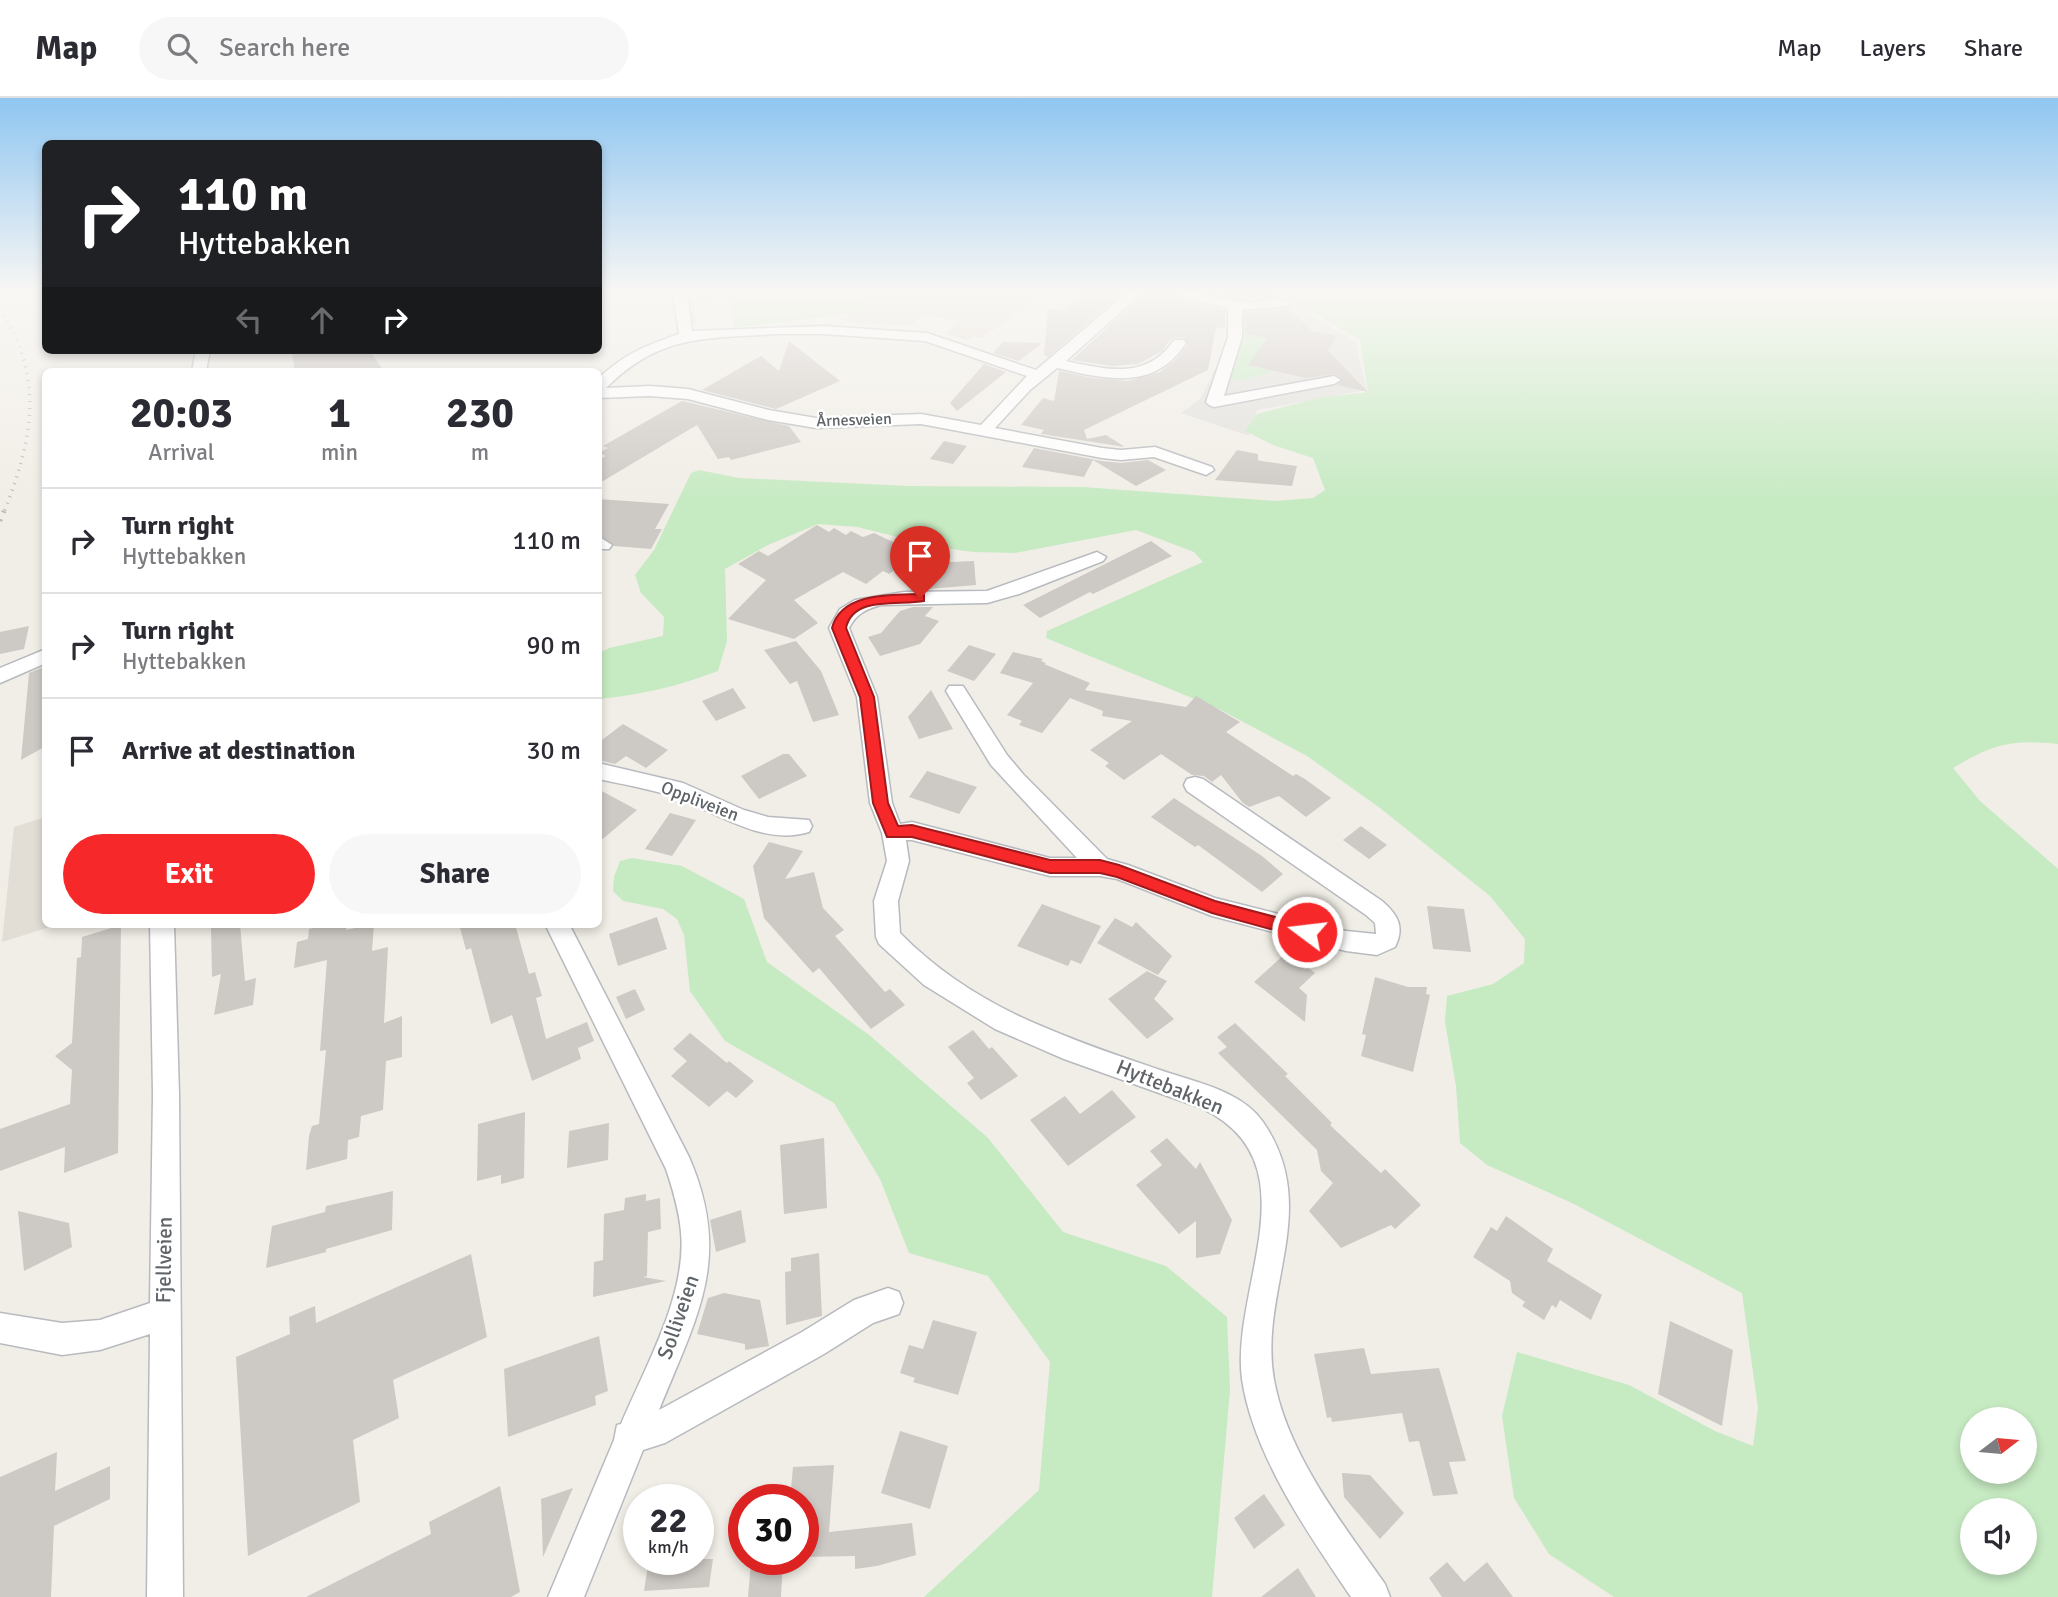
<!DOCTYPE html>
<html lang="en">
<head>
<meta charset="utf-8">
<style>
	:root { --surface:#fff; --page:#f7f7f7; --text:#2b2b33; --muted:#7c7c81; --line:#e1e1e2; --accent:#f6282a }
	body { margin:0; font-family:Signika,sans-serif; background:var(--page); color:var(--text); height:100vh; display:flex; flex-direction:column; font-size:26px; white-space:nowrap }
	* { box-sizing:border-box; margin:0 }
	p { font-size:23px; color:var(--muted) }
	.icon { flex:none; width:38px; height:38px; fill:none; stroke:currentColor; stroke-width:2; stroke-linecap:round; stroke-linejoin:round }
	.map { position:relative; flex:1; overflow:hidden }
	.drawer { position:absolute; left:42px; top:270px; width:560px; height:560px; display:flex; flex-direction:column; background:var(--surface); border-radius:10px; box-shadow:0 4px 10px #0003 }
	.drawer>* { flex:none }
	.hud { position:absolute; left:42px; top:42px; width:560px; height:214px; border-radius:10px; box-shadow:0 4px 10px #0003; background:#202124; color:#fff; overflow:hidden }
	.needle { width:46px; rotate:74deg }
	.fabs { position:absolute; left:1960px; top:1309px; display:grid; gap:14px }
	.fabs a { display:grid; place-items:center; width:77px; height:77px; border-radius:50%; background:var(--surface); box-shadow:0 4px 10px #0003; font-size:35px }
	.speed { position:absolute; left:623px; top:1386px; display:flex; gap:14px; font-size:35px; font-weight:700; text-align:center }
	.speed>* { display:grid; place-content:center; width:91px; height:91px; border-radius:50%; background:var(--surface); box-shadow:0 4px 10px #0003; line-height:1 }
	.speed small { font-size:18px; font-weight:400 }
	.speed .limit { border:10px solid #d22; background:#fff; color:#111 }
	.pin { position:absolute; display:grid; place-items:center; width:60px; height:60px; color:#fff; margin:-72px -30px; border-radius:50% 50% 50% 0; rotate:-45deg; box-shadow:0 0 7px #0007 }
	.pin .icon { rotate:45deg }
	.me { position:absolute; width:77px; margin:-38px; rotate:285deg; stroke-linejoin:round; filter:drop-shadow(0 0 5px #0008) }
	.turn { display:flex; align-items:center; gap:24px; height:147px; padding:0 21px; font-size:32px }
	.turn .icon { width:91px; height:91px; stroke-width:2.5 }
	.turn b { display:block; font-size:49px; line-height:60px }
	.lanes { display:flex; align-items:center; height:66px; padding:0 21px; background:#0003; justify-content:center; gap:35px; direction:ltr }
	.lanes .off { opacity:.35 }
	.eta { display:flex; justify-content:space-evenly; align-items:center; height:119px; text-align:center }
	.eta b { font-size:42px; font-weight:700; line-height:49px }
	.primary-button { display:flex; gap:14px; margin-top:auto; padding:14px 21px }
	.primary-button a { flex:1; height:80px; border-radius:42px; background:var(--accent); color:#fff; font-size:28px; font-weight:700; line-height:80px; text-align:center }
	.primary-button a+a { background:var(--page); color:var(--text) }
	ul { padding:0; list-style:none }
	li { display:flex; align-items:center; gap:21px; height:105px; padding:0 21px; border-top:2px solid var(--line) }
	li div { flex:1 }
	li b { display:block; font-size:26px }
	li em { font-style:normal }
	header { display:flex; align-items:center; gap:42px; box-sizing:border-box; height:98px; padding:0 35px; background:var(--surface); border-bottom:2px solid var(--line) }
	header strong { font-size:33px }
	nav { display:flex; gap:38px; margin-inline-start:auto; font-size:24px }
	.search { width:490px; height:63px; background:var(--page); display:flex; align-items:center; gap:18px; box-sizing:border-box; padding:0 24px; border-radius:38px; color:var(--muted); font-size:26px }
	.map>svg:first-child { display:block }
	.industrial { fill:#e2e0db }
	.education { fill:#e2ddd5 }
	.green { fill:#c6eac2; fill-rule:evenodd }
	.building { fill:#cdc9c4 }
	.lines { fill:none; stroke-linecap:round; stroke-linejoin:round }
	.street-casing { stroke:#b7babe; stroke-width:3 }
	.street { fill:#fff; fill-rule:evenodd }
	.rail-far1 { stroke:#b6b7b8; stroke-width:3.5; stroke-dasharray:1 6; stroke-linecap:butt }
	.rail { stroke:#b6b7b8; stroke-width:4.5; stroke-dasharray:2 7; stroke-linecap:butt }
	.route { fill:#f6282a; stroke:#a01a1b; stroke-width:2 }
	.labels { text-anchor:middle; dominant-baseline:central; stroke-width:5; stroke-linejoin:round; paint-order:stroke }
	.far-street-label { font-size:16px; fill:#5e6468; stroke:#fff }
	.street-label { font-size:18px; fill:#5e6468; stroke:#fff }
	.near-street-label { font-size:21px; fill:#5e6468; stroke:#fff }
</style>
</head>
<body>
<header>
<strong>Map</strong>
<div class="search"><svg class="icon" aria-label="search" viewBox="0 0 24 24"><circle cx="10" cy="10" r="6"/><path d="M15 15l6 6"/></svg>Search here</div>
<nav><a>Map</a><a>Layers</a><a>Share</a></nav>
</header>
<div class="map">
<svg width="2058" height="1499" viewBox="0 0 2058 1499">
	<rect width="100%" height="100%" fill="#f1eee7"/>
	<path class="industrial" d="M1291,205L1355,243L1367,292L1257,312L1249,338L1181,315L1201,300L1242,216Z"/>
	<path class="education" d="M861,195H1011L1034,199L1017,217L980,240L975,238L968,242L946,236L958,223L922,217L911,228L843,224L850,216L865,214Z
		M45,719L46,826H59L2,844L14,729Z"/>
	<path class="green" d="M680,195H861L866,214L734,230L730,201L694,205L696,227L685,226Z
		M1293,195H2030L2058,198V646C2012,641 1993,646 1953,670L1980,703L2058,771V1499H1614L1549,1456L1514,1400L1502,1318L1517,1254L1629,1287L1715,1333L1753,1348L1758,1310L1742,1195L1572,1105L1487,1067L1460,1045L1456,988L1445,924L1447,898L1493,886L1524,865L1525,841L1490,798L1380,710L1307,658L1219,611L1046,540L1047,533L1203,464L1194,454L1136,432L1015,455L974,454L943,450L857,429L818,426L768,447L725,471L727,543L718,573C678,588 641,597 599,601L598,556L609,550L663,538L664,519L641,495L635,477L654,452L691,375L699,372L739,380L908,388L1083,389L1276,403L1313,400L1325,392L1313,360L1273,347L1245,333L1257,316L1318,300L1368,294L1360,242L1289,201ZM1972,1321H2025V1374H1972ZM1972,1412H2025V1465H1972Z
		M1245,218L1261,239L1298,247L1261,252L1249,268L1275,273L1239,283L1226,279Z
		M632,760L682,768L744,801L767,864L868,936L988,1040L1063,1134L1166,1168L1227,1219L1230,1292L1212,1499H924L1039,1392L1050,1264L988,1178L909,1155L880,1081L834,1005L725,943L690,893L684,837L677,821L663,811L623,803L613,793L614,779L620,763Z"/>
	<path class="building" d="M1081,195H1123L1048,259L1044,257L1048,210L1064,213Z
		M1145,195H1176L1180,201L1225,212V231L1216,229L1208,272L1084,332L1087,341L1106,337L1125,349L1041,336L1044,332L1021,327L1043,300L1054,303L1059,273L1093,280L1128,283L1160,274L1175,262L1188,247L1184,239L1172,240L1162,253L1138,266L1112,268L1072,262Z
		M1207,195H1272L1277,199L1244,201Z
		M1289,211L1312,233L1337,238L1328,253L1368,294L1337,287L1343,281L1335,276L1306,280L1248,267L1267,240L1245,235V214Z
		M789,243L840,283L776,311L702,292L761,258L779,273Z
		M1003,244L1042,245L1019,263L993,255Z
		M305,252H369L384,273H295L292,256Z
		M984,266L1006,274L957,313L950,305Z
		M682,303L789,328L801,344L731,362L729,359L718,361L697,327L598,386V362L606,358L599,355L608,350L603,348Z
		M944,343L967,348L953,366L930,361Z
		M1034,350L1102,363L1121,365L1148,362L1166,372L1136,388L1093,362L1084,379L1022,369Z
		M1237,352L1258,356V362L1261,363L1297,368L1292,388L1215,382Z
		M598,401L669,406L655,431H662L651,451L614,448L598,436Z
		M817,427L829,434L834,430L846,437L851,433L863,439L874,435L918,456L889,476L883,473L866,486L843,474L794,502L818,525L794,541L728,521L766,482L738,466L759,453L768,458Z
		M1151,443L1172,458L1093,496L1090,494L1040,520L1023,507Z
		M974,463L976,487L929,491L928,465Z
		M913,509H933L925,518L939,523L920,546L880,558L868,539L881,535L900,513Z
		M29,528L24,551L0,556V534Z
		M796,543L821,573L839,617L813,624L797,583L790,586L764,552Z
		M969,547L996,556L974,583L947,573Z
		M1013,554L1043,561L1041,563L1046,565L1044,566L1090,585L1085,592L1186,609L1196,598L1240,624L1226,634L1293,678L1296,676L1305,681L1331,700L1306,719L1279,698L1249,709L1242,704L1221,677L1212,684L1204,678L1192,677L1161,656L1124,682L1105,668L1109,665L1090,652L1132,623L1102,618L1103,613L1070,600L1042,635L1019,627L1022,623L1007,617L1033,585L1000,575Z
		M46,568V648L21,662L29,575Z
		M733,590L746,610L716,623L702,603Z
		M931,592L953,631L919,641L908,619Z
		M623,626L668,652L646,670L626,658L615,666L598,662V645Z
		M783,656H789L807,678L759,701L741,678Z
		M927,673L977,689L959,716L909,699Z
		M598,691L637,712L598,745Z
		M1174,700L1262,758L1283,776L1262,794L1198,747L1195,749L1151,719Z
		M670,715L696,722L672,758L645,751Z
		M1361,728L1387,747L1369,761L1343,742Z
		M769,744L803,753L785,781L814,774L823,810L844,832L835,838L885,894L890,891L905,907L871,931L819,870L813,875L764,820L753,768Z
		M1042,806L1101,828L1081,866L1071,862L1068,868L1017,848Z
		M1427,808L1464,811L1471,854L1433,851Z
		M657,819L667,851L618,868L609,836Z
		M1115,820L1132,829L1136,824L1172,858L1158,877L1097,845Z
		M223,826H240L245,883L256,880L253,907L214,917L221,876L212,879L211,830Z
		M332,826H347L346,832L374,826L372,853L388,849L384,925L402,918V959L386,963L383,1012L361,1018L359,1039L348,1042L347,1061L306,1072L309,1038L312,1028L319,1026L326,952L320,953L327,862L294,870L297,844L308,841L309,831Z
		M459,826H515L529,876L535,874L542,898L536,900L546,941L587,924L594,943L578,950L581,961L532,983L512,917L491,926L471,850L466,852Z
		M121,827L118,1055L64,1075L65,1049L0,1073V1031L70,1006L72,972L55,958L72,945L77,860L81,859L82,839Z
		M1287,854L1315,875L1299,890L1307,897L1305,924L1254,884Z
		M1147,873L1167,883L1154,901L1174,921L1147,941L1108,901Z
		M1375,879L1408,889H1427L1426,896L1430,897L1413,974L1361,958L1366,937L1362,936Z
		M635,891L645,912L626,921L616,899Z
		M1235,925L1288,976L1285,978L1332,1025L1330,1027L1381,1075L1385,1071L1421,1107L1395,1131L1391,1127L1341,1150L1309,1113L1333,1085L1321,1073L1317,1052L1218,955L1227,949L1217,939Z
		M973,932L989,951L992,949L1018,978L981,1002L967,985L974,980L948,949Z
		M690,935L727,965L729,963L754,983L736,1000L727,993L709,1009L671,978L687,963L673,951Z
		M1112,992L1136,1019L1068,1068L1030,1022L1065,998L1080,1016Z
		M525,1014L524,1080L501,1086V1077L477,1083L478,1026Z
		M609,1025L608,1062L567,1070L569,1033Z
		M824,1040L827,1110L784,1116L780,1047Z
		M1167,1040L1196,1071L1200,1064L1232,1122L1220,1156L1196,1160V1123L1179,1136L1136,1087L1162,1067L1150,1053Z
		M393,1093L392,1132L326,1151V1154L266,1170L272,1128L325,1114L326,1108Z
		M646,1096V1103L660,1100L661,1131L648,1134L647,1178L643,1179L666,1183L593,1199L594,1164L603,1162L604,1116L624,1112L625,1100Z
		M741,1112L746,1144L716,1154L710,1122Z
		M18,1113L69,1125L72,1149L24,1173Z
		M1506,1118L1553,1151L1547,1163L1602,1197L1591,1222L1560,1202L1556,1210L1552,1207L1544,1222L1522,1208L1525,1204L1512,1195L1510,1183L1473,1159L1491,1129L1497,1133Z
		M819,1155L822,1218L786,1227L785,1174L791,1173V1160Z
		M471,1156L487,1239L393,1282L399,1320L353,1342L360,1404L248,1458L236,1259L290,1236L289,1219L315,1208L316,1225Z
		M724,1195L760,1202L769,1248L745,1252V1246L697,1236L708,1200Z
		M933,1222L977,1234L958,1297L913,1284L915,1280L900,1275L909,1247L923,1251Z
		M1670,1223L1733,1252L1722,1328L1658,1296Z
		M599,1238L608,1293L595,1298L596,1307L508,1339L504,1271Z
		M1364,1250L1371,1276L1439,1270L1466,1363L1449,1364L1458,1396L1433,1398L1419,1343L1409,1344L1402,1315L1332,1324L1331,1319L1327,1320L1314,1256Z
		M900,1333L948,1348L930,1411L881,1395Z
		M57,1354L55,1393L110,1368V1401L54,1428L51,1499H0V1379Z
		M834,1367L829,1434L912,1425L916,1457L877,1468L855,1471V1458L803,1459V1402H790L793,1369Z
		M1342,1375L1370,1377L1404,1415L1380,1441L1344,1399Z
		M500,1388L520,1494L511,1499H306L431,1436L429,1424Z
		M573,1390L543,1459L541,1401Z
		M1264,1396L1285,1427L1254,1451L1234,1420Z
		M649,1461H713L709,1489L644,1493Z
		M783,1462L781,1499H748L751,1464Z
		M1447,1464L1464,1484L1487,1464L1513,1499H1442L1429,1480Z
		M1298,1470L1316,1499H1261Z"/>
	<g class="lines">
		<g class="street-casing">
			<path id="street" d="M673,195H687L692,233L823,228L927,235L1036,272L1127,195H1142L1066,263C1108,272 1147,282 1174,242H1184L1186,245C1154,294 1106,281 1057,270L1030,292L995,330L1102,350L1121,352L1155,349L1212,369L1214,372L1206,377L1154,359L1121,362L1102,360L921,326L816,330L768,322L688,301L650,298L598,300V281C625,255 645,248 679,236ZM775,236H823L925,243L1027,278L981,327L921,316L816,320L769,312L688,291L650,288L606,290C660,236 704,241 775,236Z
				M1179,195C1204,194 1227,204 1253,204C1264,204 1282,198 1291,205L1289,208L1242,212V239L1224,298L1334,278L1341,282L1334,286L1214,309L1209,307L1206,304L1228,239V210L1181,198Z
				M196,252H210L206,273H192Z
				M598,438L612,447L609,451H598Z
				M1097,454L1106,459L1103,463L1019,496L987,505L881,507C866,511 856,516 849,530L877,599L892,705L900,726L912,724L1050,760H1077L991,667L946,593L949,588H963L1007,657L1023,676L1107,761L1128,767L1215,800L1346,833L1376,836L1375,825L1366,817L1187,693L1184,687L1187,681L1195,679L1203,681L1382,803C1398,817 1405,829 1395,849L1377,857L1346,853L1212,818L1117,781L1100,778H1050L912,742H906L909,763L898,803L900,835C941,877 992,908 1046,930C1083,946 1122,959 1160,972C1194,984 1241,992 1263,1024C1323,1111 1258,1192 1274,1282C1288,1357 1342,1425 1385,1486L1390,1499H1351C1309,1437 1253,1357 1242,1281C1230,1190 1316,1064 1201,1010L1064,961L995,931L924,887L879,846L876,839L874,803L887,763L882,735L870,705L857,599L829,530L840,511L855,502L904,494L987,493Z
				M46,551V565L0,585V570Z
				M598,665L683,685L744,712L768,719L809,722L812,728L809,734C760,749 713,711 668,697C645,690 622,686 598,681Z
				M150,826H174L179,996L183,1499H147L150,1236L100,1252L62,1257L0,1245V1215L62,1225L100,1222L150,1205L153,996Z
				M545,826H569L689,1059C733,1160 697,1218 659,1312L802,1234L854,1202L888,1190L899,1194L903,1205L899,1216L873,1225L824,1256L665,1345L643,1352L584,1499H548L614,1342L617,1327L621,1326C645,1269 687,1197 681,1134C679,1112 673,1092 666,1071Z"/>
		</g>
		<use href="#street" class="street"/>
		<path class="rail-far1" d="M0,211C45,280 33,341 4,414"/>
		<path class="rail" d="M0,423L4,413"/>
	</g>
	<linearGradient id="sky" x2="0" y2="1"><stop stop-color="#8fc6f1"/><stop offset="0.48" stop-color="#f9f7f4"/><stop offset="1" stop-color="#f9f7f4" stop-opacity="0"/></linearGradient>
	<rect width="2058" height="405" fill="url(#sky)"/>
	<path class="route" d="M920,496L924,497V503C900,508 853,497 846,530L874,599L888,705L898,728L912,727L1050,762H1100L1119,767L1215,803L1313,829L1316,834L1313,839L1307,841L1212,815L1117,779L1100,775H1050L912,739H887L873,705L860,599L832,530C841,494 891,497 920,496Z"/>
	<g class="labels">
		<g class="far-street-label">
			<text transform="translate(854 322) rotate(-2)">Årnesveien</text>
		</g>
		<g class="street-label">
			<text transform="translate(700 703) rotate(21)">Oppliveien</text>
		</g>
		<g class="near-street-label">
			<text transform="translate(1170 989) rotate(22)">Hyttebakken</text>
			<text transform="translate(164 1162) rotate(-89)">Fjellveien</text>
			<text transform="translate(678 1219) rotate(-71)">Solliveien</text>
		</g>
	</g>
</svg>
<div class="fabs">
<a><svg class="needle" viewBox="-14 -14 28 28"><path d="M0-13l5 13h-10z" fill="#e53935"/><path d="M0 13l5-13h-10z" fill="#7c7c81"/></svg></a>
<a><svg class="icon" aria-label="sound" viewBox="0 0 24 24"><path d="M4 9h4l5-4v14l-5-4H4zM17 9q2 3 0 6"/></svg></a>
</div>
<div class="speed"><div>22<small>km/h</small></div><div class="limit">30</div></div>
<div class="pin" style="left:920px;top:500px;background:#d93025"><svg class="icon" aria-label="arrive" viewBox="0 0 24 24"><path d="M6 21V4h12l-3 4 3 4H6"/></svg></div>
<svg class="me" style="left:1307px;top:834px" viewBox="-20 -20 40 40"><circle r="17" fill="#f6282a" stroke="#fff" stroke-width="3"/><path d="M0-11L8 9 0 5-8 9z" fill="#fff"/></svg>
<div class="hud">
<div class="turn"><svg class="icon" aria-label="right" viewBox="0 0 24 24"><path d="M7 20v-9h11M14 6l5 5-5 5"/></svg><div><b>110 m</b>Hyttebakken</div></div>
<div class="lanes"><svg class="icon off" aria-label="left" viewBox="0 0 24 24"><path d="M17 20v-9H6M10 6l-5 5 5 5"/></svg><svg class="icon off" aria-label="ahead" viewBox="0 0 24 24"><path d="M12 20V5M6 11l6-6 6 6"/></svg><svg class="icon" aria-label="right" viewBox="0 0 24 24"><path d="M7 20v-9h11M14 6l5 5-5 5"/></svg></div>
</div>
<section class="drawer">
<div class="eta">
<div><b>20:03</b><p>Arrival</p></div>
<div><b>1</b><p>min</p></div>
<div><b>230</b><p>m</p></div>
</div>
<ul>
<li><svg class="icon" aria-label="right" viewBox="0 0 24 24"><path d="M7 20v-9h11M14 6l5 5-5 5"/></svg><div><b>Turn right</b><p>Hyttebakken</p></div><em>110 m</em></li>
<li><svg class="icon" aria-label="right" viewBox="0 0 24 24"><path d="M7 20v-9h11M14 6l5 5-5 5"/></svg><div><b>Turn right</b><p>Hyttebakken</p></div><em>90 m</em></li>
<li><svg class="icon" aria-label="arrive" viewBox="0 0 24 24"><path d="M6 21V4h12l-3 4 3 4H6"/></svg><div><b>Arrive at destination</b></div><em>30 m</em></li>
</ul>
<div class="primary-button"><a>Exit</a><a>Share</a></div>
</section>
</div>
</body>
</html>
